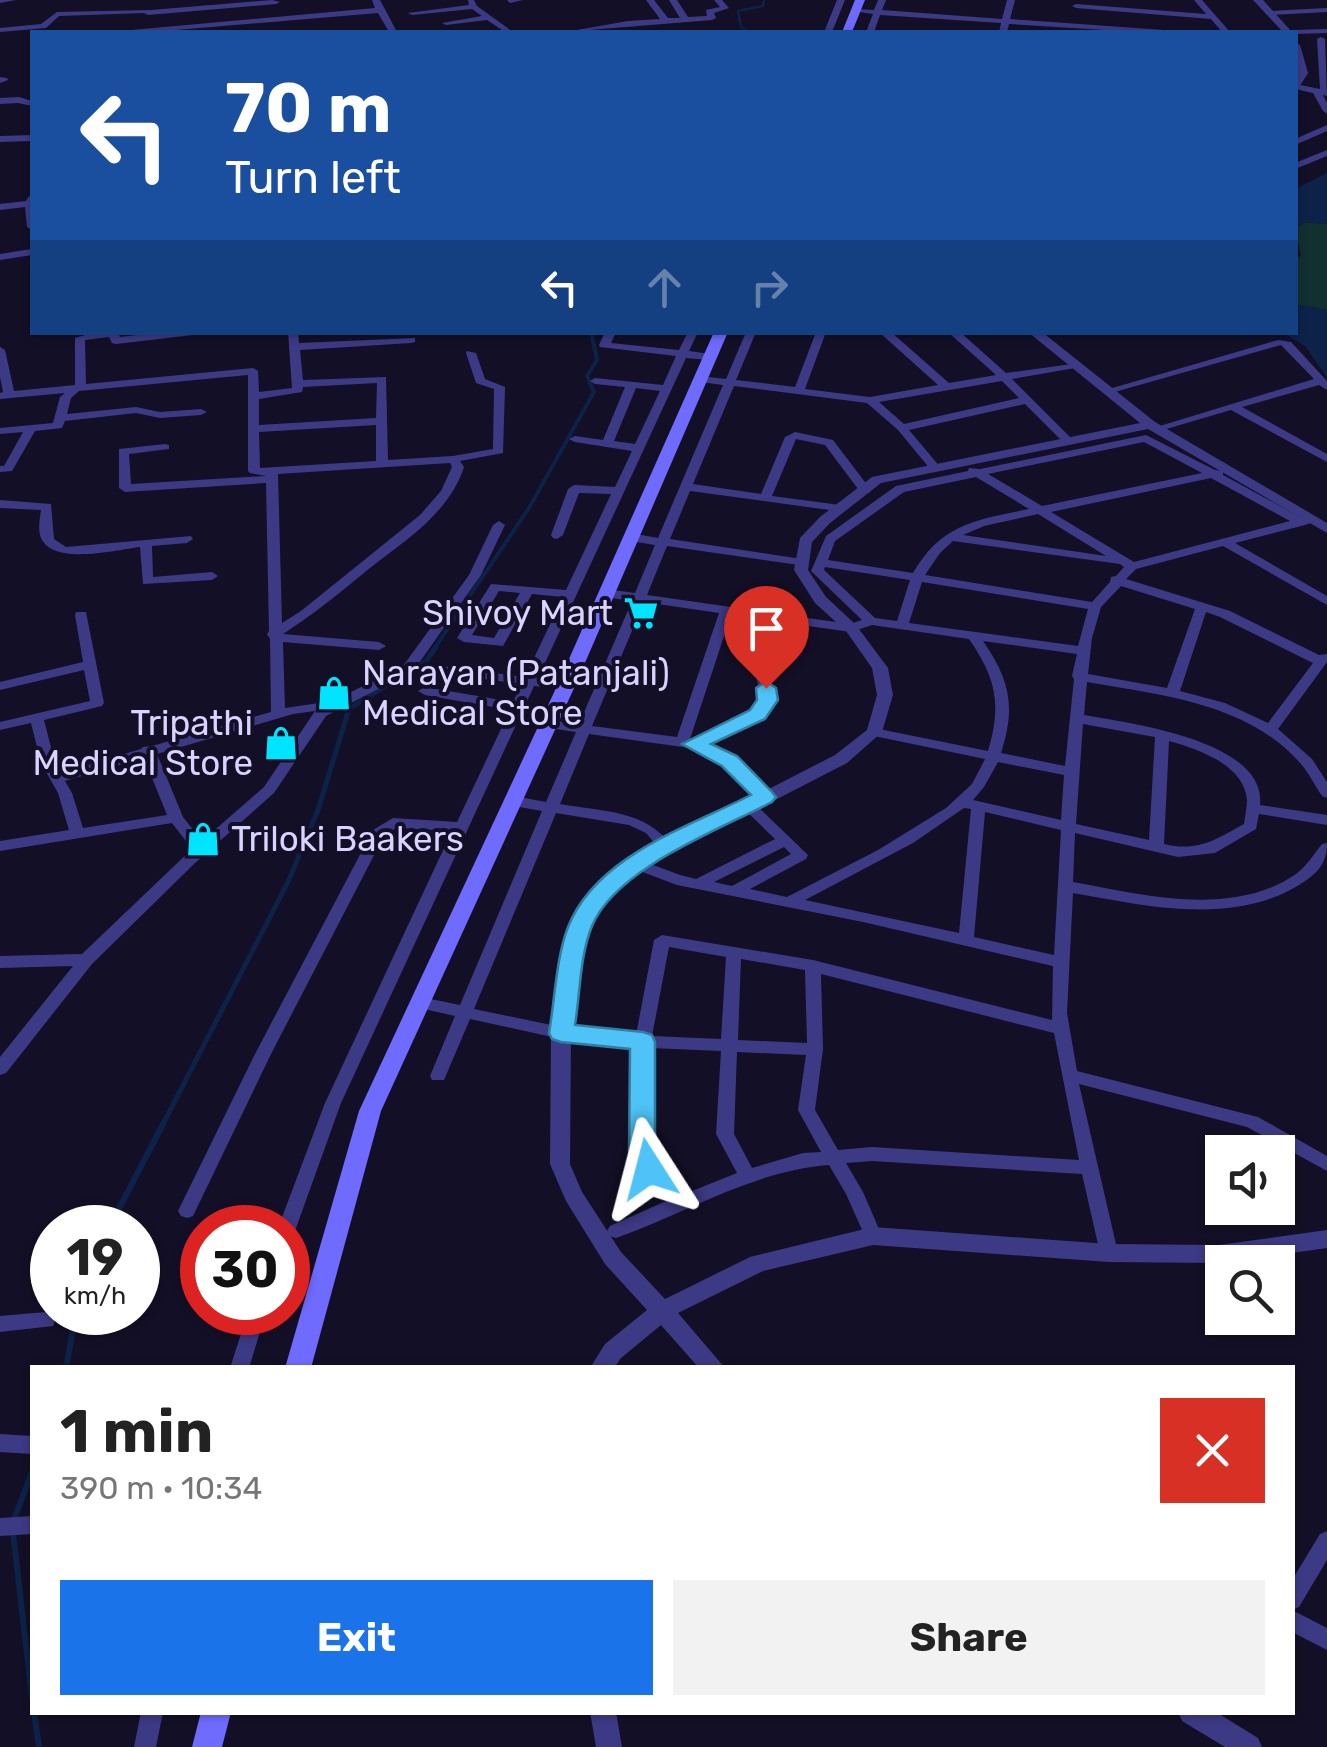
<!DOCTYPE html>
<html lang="en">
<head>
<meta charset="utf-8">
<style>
	:root { --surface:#fff; --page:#f2f2f2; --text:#222; --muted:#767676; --accent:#1a73e8 }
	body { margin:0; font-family:Rubik,sans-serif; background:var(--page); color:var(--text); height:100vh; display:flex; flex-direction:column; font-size:38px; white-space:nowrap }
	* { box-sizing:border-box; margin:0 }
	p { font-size:32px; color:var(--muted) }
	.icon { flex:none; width:55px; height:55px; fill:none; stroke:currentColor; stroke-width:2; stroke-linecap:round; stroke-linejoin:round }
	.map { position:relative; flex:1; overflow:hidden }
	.panel { position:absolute; left:30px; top:1365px; width:1265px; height:350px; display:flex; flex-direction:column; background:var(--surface); border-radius:0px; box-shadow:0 2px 8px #0004 }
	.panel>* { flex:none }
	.hud { position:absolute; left:30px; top:30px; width:1268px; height:305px; border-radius:0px; box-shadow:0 2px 8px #0004; background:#1a4fa0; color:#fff; overflow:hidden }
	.tools { position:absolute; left:1205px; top:1135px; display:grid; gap:20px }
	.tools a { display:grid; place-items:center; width:90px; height:90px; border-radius:0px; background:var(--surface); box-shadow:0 2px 8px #0004; font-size:50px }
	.speed { position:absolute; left:30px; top:1205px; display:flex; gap:20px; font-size:50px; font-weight:700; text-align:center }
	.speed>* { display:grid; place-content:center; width:130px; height:130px; border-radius:50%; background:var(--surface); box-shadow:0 2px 8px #0004; line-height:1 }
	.speed small { font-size:25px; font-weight:400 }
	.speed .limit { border:15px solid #d22; background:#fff; color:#111 }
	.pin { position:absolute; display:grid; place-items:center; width:85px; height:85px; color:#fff; margin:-102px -42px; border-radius:50% 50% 50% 0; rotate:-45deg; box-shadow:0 0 10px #0007 }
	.pin .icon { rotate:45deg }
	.me { position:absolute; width:110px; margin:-55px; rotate:351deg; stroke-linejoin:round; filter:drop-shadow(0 0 8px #0008) }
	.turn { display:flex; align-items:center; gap:35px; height:210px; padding:0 30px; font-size:45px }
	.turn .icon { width:130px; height:130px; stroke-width:2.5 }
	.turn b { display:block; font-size:70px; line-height:85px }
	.lanes { display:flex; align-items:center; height:95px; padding:0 30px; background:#0003; justify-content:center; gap:50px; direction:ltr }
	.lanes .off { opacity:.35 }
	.round { display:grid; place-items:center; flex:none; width:105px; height:105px; border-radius:0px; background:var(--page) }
	.summary { display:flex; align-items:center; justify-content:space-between; height:170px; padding:0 30px }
	h1 { font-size:60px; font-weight:700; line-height:75px }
	.action { display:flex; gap:20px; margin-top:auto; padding:20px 30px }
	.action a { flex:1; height:115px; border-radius:0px; background:var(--accent); color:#fff; font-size:40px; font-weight:700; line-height:115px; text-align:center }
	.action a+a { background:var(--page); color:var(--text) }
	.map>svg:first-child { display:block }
	.green { fill:#12302f }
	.water { fill:#0c2248 }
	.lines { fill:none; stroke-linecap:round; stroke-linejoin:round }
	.stream-far3 { stroke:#0c2248; stroke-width:2.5 }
	.stream-far2 { stroke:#0c2248; stroke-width:4 }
	.stream-far1 { stroke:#0c2248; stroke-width:5 }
	.stream { stroke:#0c2248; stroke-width:6 }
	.minor { fill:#3d3a85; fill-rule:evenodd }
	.tertiary { fill:#3d3a85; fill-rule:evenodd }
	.secondary { fill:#6f6bff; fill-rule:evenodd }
	.route { fill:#4fc3f7; stroke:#337fa1; stroke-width:2.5 }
	.labels { text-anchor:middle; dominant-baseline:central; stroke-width:8; stroke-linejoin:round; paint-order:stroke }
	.poi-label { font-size:35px; fill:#d9d4ff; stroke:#130f26; text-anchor:end }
</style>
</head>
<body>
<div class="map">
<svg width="1327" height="1747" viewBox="0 0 1327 1747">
	<rect width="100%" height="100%" fill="#130f26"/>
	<path class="green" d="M1304,222L1327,224V310L1295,304V258L1301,256L1295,229Z"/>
	<path class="water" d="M1327,173V224L1304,222L1295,229V189Z
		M1295,304L1327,310V378L1306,347L1284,333L1295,332Z"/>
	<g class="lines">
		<path class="stream-far3" d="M750,32L741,27L738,11L763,6L764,0"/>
		<path class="stream-far2" d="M434,649L529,508L594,392L587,376L597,360L591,332"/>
		<path class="stream-far1" d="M162,1126L288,882L318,810L349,709L427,660L436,647"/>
		<path class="stream" d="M109,1228L163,1124
			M66,1368L76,1312
			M13,1522L32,1472
			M13,1533L32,1698
			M34,1712L39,1747"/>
		<path class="minor" d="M0,0H16L0,3Z
			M272,0L280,2L276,4L148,15L144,13L59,16L46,28L0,32V28L41,24L57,12L151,10Z
			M372,0H380L397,32H389L378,13L152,32H127L131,30L375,8Z
			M468,0H474L477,6L513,32H505L487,20L446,25L442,23L482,16L472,9L412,15L408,13L469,5Z
			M507,0H523L510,3Z
			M646,0H654L668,18H680L669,0H677L688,17L707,16L706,10L720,7L714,0H722L729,8L714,13L716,18L712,20L565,32L628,21L660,19Z
			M837,0H845L832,32H824Z
			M878,0H886L882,10L1002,19L1007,0H1015L1010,19L1164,30L1168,32H1136L1009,24L1007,32H999L1001,23L880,15L874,32H866L873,14L852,11L856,9L874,10Z
			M1194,0H1202L1230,32H1222L1211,19L1076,8L1072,6L1076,4L1206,14Z
			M1327,8V12L1269,15L1265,13L1269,11Z
			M1327,29V33L1295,34L1290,32L1294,30Z
			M1321,37L1325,39L1327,96L1323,95L1327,103V114L1323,111L1313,93L1295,89L1296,84L1320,89L1317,39Z
			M0,77L7,78L8,80L0,83Z
			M19,97L32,101V106L18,103L0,104V98Z
			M1327,125V131L1295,145V139Z
			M32,135V141L0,142V136Z
			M1327,150V156L1295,169V163Z
			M32,195V230L27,227L25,207L0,210V204L26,201L29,196Z
			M32,249V255L0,260V254Z
			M95,332H118L120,337L162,332H198L193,335L116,344L112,343L109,337L85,340L86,384L253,368L258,371L259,392L292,388L288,332H298L299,343L415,338V342L411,343L300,350L303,380L386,377L388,460L453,456L493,449L494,389L476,383L466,353L467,351L476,353L485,379L505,387L503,453L460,461L464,467C449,513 406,540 370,568C342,591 314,614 283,634L379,642L386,646L379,650L283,642L285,708L333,701L403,666L469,575L493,525L499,521L505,525L481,575L419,663L525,677L563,597L532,594L503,646L464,642L457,638L491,584L566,590L611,494L579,493L563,535L557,539L553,538L551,535L568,489L574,485L615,487L632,451L575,442L569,439L575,436L603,440L625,387L595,384L590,381L595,378L663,385L676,356L600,347L599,345L605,332H616L611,343L679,350L688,332H698L689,351L710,354L715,357L710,360L686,358L538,678L566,682L573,686L566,690L534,686L341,1103L296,1228L293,1233L288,1235V1228H278L325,1103L452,831L396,828L384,836L271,1054L193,1216L187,1218L181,1216L178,1211L255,1054L373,830L393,818L457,822L510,710L425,695L418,691L425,687L513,702L522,684L415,670L326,716L274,793L195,863L92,964L6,1073L0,1075V1057L73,966L0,968V956L82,954L192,849L172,823L0,851V841L69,830L58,793L41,763L31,723L0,730V722L90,701L84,670L0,690V682L83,662L75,615L76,612H86L104,703L102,706L44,720L55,763L61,773L141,749L143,747L152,746L271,712L270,639L267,634L269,631L266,483L125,492L119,488V449L165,444L169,445V449L129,454L131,484L266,476L250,473L248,471V375L79,391L71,398L67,414L136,407L160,412L201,409L207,412L201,415L160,418L136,413L65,421L62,428L35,431L12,471L0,472V466H4L23,432L0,434V428L53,423L60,397L65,393L0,399V393L3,392L0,377V347L5,350L14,391L75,385V338ZM377,383L376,418L259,425V399L302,392L303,387ZM636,388L660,391L635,444L614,441ZM376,425V461L260,468L259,432ZM450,463L452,467L441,491L420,515L301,611L282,623L278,474ZM499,591L520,593L494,638L472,635ZM315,711L264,787L202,841L183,817L157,754L293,714ZM144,758L167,815L83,828L72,793L65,781Z
			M746,332H756L736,380L795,387L816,332H826L805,389L870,397L938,385L879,332H891L949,383L996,375L948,332H960L1006,373L1079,363L1080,365L1075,368L1012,379L1074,441L1072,443H1064L1025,404L909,430L941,468L935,471L931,470L898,430L867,403L734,386L693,484L761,494L785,437L795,432L833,440L871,490L869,493H861L825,445L796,439L772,496L840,505L844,506V512L690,491L670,539L802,559L806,560V566L667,546L647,595L850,624L862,620L811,571L826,536L896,486L968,471L969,468L980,469L1146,435L1215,470L1223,471V475L1302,518L1314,516V522L1305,525L1235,543L1327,596V605L1223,546L1136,569L1126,579L1230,611L1319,655L1327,654V662L1278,729L1312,759L1327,782V798L1322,796C1315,786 1309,773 1301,764C1248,703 1161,695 1087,682L1084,715C1128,723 1267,740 1260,805L1327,815V825L1259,814L1256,829L1215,853L1178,857L1075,833L1073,882C1143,895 1232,918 1296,874C1306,867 1314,854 1322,844L1327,843C1327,864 1317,874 1299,885C1232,926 1146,906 1073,893L1067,1013L1077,1071L1258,1117L1327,1156V1171L1247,1127L1079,1084L1118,1253L1115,1258L1109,1260L1103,1258L1100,1253L1082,1174L872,1161L846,1163L863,1192L882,1236L879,1241L873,1243L867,1241L846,1194L829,1165C752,1171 687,1213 616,1238L610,1236L607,1231L610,1226L666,1201L643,1174L633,1152L635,1047L561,1039L470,1019L444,1080H432L430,1076L455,1016L415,1007L413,1003L415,999L421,997L460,1005L542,811L514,806L507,801L514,796L546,802L576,732L548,728L541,724L548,720L579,724L632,601L605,597L599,593L605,589L635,593L655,545L630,541L624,537L630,533L658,538L723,385L700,382L695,379L700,376L726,379ZM1002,381L1019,398L904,424L879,402ZM1144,442L1202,473L1042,506L988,474ZM976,477L1029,509C977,520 942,523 913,573L828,560L835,541L904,492ZM1211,478L1290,521L1134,562L1051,512ZM1038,514L1106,556L963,535L984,526ZM953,541L1120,564L1124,567L1116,576L1111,577L1110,582L1092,602L925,575L940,553ZM825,567L910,580L897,621L875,618L824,570ZM922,582L1088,609L1078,646L909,623ZM1121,586L1195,609L1167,688L1088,674L1092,638L1101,607ZM644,602L719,613L677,737L592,726ZM1206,612L1220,617L1313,663L1268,723L1225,703L1180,691ZM731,615L738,616L759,688L758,705L742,717L690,739ZM752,618L851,632L872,625L969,639C996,678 1002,704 988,751L874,728L867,732L874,736L985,759L983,763L972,784L946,808L878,850L787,897L750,889L806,859L808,855L753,802L748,800L741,805L743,808L775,839L696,879L680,875L637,859L632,860L630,864L632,868L677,885L863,922L1053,966L1052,1020L813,960L662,935L654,940L636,1035L561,1027L474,1009L556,813L629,825L646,833L662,852H672L674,848C645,809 604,812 560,804L589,734L690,748L724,764L760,800H770L772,797L770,794L734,758L705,744L752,723L772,707L773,688ZM983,641L1077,654L1072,676L1074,679L1065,766L1001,753C1016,707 1010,680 983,641ZM1083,724L1155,737L1149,840L1076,824ZM1169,741C1197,749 1244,764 1247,800C1247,807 1245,816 1244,824C1215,840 1198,852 1164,844ZM998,762L1064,775L1061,820L973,800L984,787ZM964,808L971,809L959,933L805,900L913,843ZM985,812L1061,830L1054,955L974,937ZM784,847L791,854L732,886L714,882ZM669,947L726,957L721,1039L652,1036ZM741,959L805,970L807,1043L738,1040ZM821,974L1054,1033L1079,1160L872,1147L838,1150L815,1110L823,1049ZM651,1048L721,1051L716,1134L737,1173L682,1195L656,1165L651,1152ZM737,1052L806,1055L798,1110L821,1152L803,1153L752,1168L734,1134Z
			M1278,340L1291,342L1327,381V390L1319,385L1242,407L1327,454V462L1231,410L1156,432L1150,429L1314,379L1281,345L1111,393L1102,391Z
			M0,500L51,504L54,539L66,547L191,536L193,539L187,543L152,546L153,577L212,572L218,576L212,580L143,584L140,547C115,550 49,567 40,535C38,527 40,518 41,510L0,508Z
			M46,1312L53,1314L55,1320L53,1326L0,1332V1316Z
			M248,1312H266L249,1368H230Z
			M0,1434L32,1436V1454L0,1452Z
			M32,1516V1534L0,1536V1518Z
			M1327,1531V1560L1299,1607L1292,1610V1580L1320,1534Z
			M1292,1610L1327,1628V1650L1292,1632Z
			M141,1712H163L156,1747H134Z"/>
		<path class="tertiary" d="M1253,0H1263L1292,32H1283Z
			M1295,42L1300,45L1308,73L1298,89L1295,90L1298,73Z
			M1028,332H1042L1155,422L1327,523V533L1148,429L881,483L830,523L812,542L808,570L826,597L856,625L888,668L893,695L882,732L847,763L643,868L608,895L589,928L571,1033L570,1164L582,1192L621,1252L665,1299L750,1257L873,1227L1109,1244L1219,1245L1327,1230V1248L1219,1263L1109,1262L873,1245L763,1271L678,1313L725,1368H699L661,1325L621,1358L614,1368H590L605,1344L647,1310L605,1264L566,1201L550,1164L551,1033L571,928L596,887L631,860L835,755L867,730L877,695L872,668L846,631L815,603L794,570L800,538L820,517L872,477L1140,423Z
			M590,1712H616L622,1747H596Z
			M1178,1712H1216L1258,1738L1262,1747H1225L1182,1721Z"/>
		<path class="secondary" d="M855,0H865L852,32H842Z
			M714,332H728L575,686L381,1111L311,1368H285L359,1111L557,686Z
			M201,1712H231L222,1747H192Z"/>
	</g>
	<path class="route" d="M766,681L776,688L778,700L765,719L711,744L737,756L772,792L776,797L772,802C719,830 616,868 592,926C580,955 580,994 575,1025L643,1032L652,1035L655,1042V1152L662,1169L658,1176L649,1179L639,1176L629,1152L630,1049L561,1042L552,1039L549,1033C555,999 556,958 568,927C596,856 688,827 751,795L722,766L682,744L750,710L757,700L756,688Z"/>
	<defs>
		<g id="supermarket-bare" transform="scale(2.7)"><path d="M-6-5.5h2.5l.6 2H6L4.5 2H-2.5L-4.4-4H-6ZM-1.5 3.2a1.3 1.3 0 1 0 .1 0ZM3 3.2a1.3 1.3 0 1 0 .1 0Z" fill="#00e5ff" stroke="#130f26" stroke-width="2.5" paint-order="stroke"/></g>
		<g id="shop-bare" transform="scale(2.7)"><path d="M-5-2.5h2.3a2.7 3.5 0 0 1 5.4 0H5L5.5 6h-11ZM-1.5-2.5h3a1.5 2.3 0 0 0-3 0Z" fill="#00e5ff" stroke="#130f26" stroke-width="2.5" paint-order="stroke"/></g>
	</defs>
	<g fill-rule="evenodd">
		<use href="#supermarket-bare" x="641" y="613"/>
		<use href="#shop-bare" x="334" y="693"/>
		<use href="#shop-bare" x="281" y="743"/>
		<use href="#shop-bare" x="203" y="839"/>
	</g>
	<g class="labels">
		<g class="poi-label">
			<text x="613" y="613">Shivoy Mart</text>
			<text x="362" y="673" text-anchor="start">Narayan (Patanjali)<tspan x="362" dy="40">Medical Store</tspan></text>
			<text x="253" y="723">Tripathi<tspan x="253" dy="40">Medical Store</tspan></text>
			<text x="231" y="839" text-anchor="start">Triloki Baakers</text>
		</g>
	</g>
</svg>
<div class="tools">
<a><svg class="icon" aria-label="sound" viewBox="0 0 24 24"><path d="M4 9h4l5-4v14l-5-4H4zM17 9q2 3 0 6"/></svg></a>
<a><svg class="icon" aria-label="search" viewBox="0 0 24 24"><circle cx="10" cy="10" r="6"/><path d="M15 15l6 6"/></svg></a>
</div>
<div class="speed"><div>19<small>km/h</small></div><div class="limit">30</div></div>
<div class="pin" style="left:766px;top:688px;background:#d93025"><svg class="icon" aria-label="arrive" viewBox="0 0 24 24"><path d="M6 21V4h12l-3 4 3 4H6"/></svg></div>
<svg class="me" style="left:649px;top:1169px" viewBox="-20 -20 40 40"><path d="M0-17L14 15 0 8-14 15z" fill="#4fc3f7" stroke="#fff" stroke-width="4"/></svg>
<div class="hud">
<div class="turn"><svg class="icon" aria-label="left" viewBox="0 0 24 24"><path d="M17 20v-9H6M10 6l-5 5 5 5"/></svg><div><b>70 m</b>Turn left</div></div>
<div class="lanes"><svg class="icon" aria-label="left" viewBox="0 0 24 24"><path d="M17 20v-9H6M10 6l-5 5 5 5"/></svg><svg class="icon off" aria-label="ahead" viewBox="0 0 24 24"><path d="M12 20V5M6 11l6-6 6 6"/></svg><svg class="icon off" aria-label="right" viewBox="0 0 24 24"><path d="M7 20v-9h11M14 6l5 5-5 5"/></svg></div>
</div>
<section class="panel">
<div class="summary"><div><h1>1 min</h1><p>390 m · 10:34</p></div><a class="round" style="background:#d93025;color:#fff"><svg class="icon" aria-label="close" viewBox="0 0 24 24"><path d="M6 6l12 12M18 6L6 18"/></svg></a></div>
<div class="action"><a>Exit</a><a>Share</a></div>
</section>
</div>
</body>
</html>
